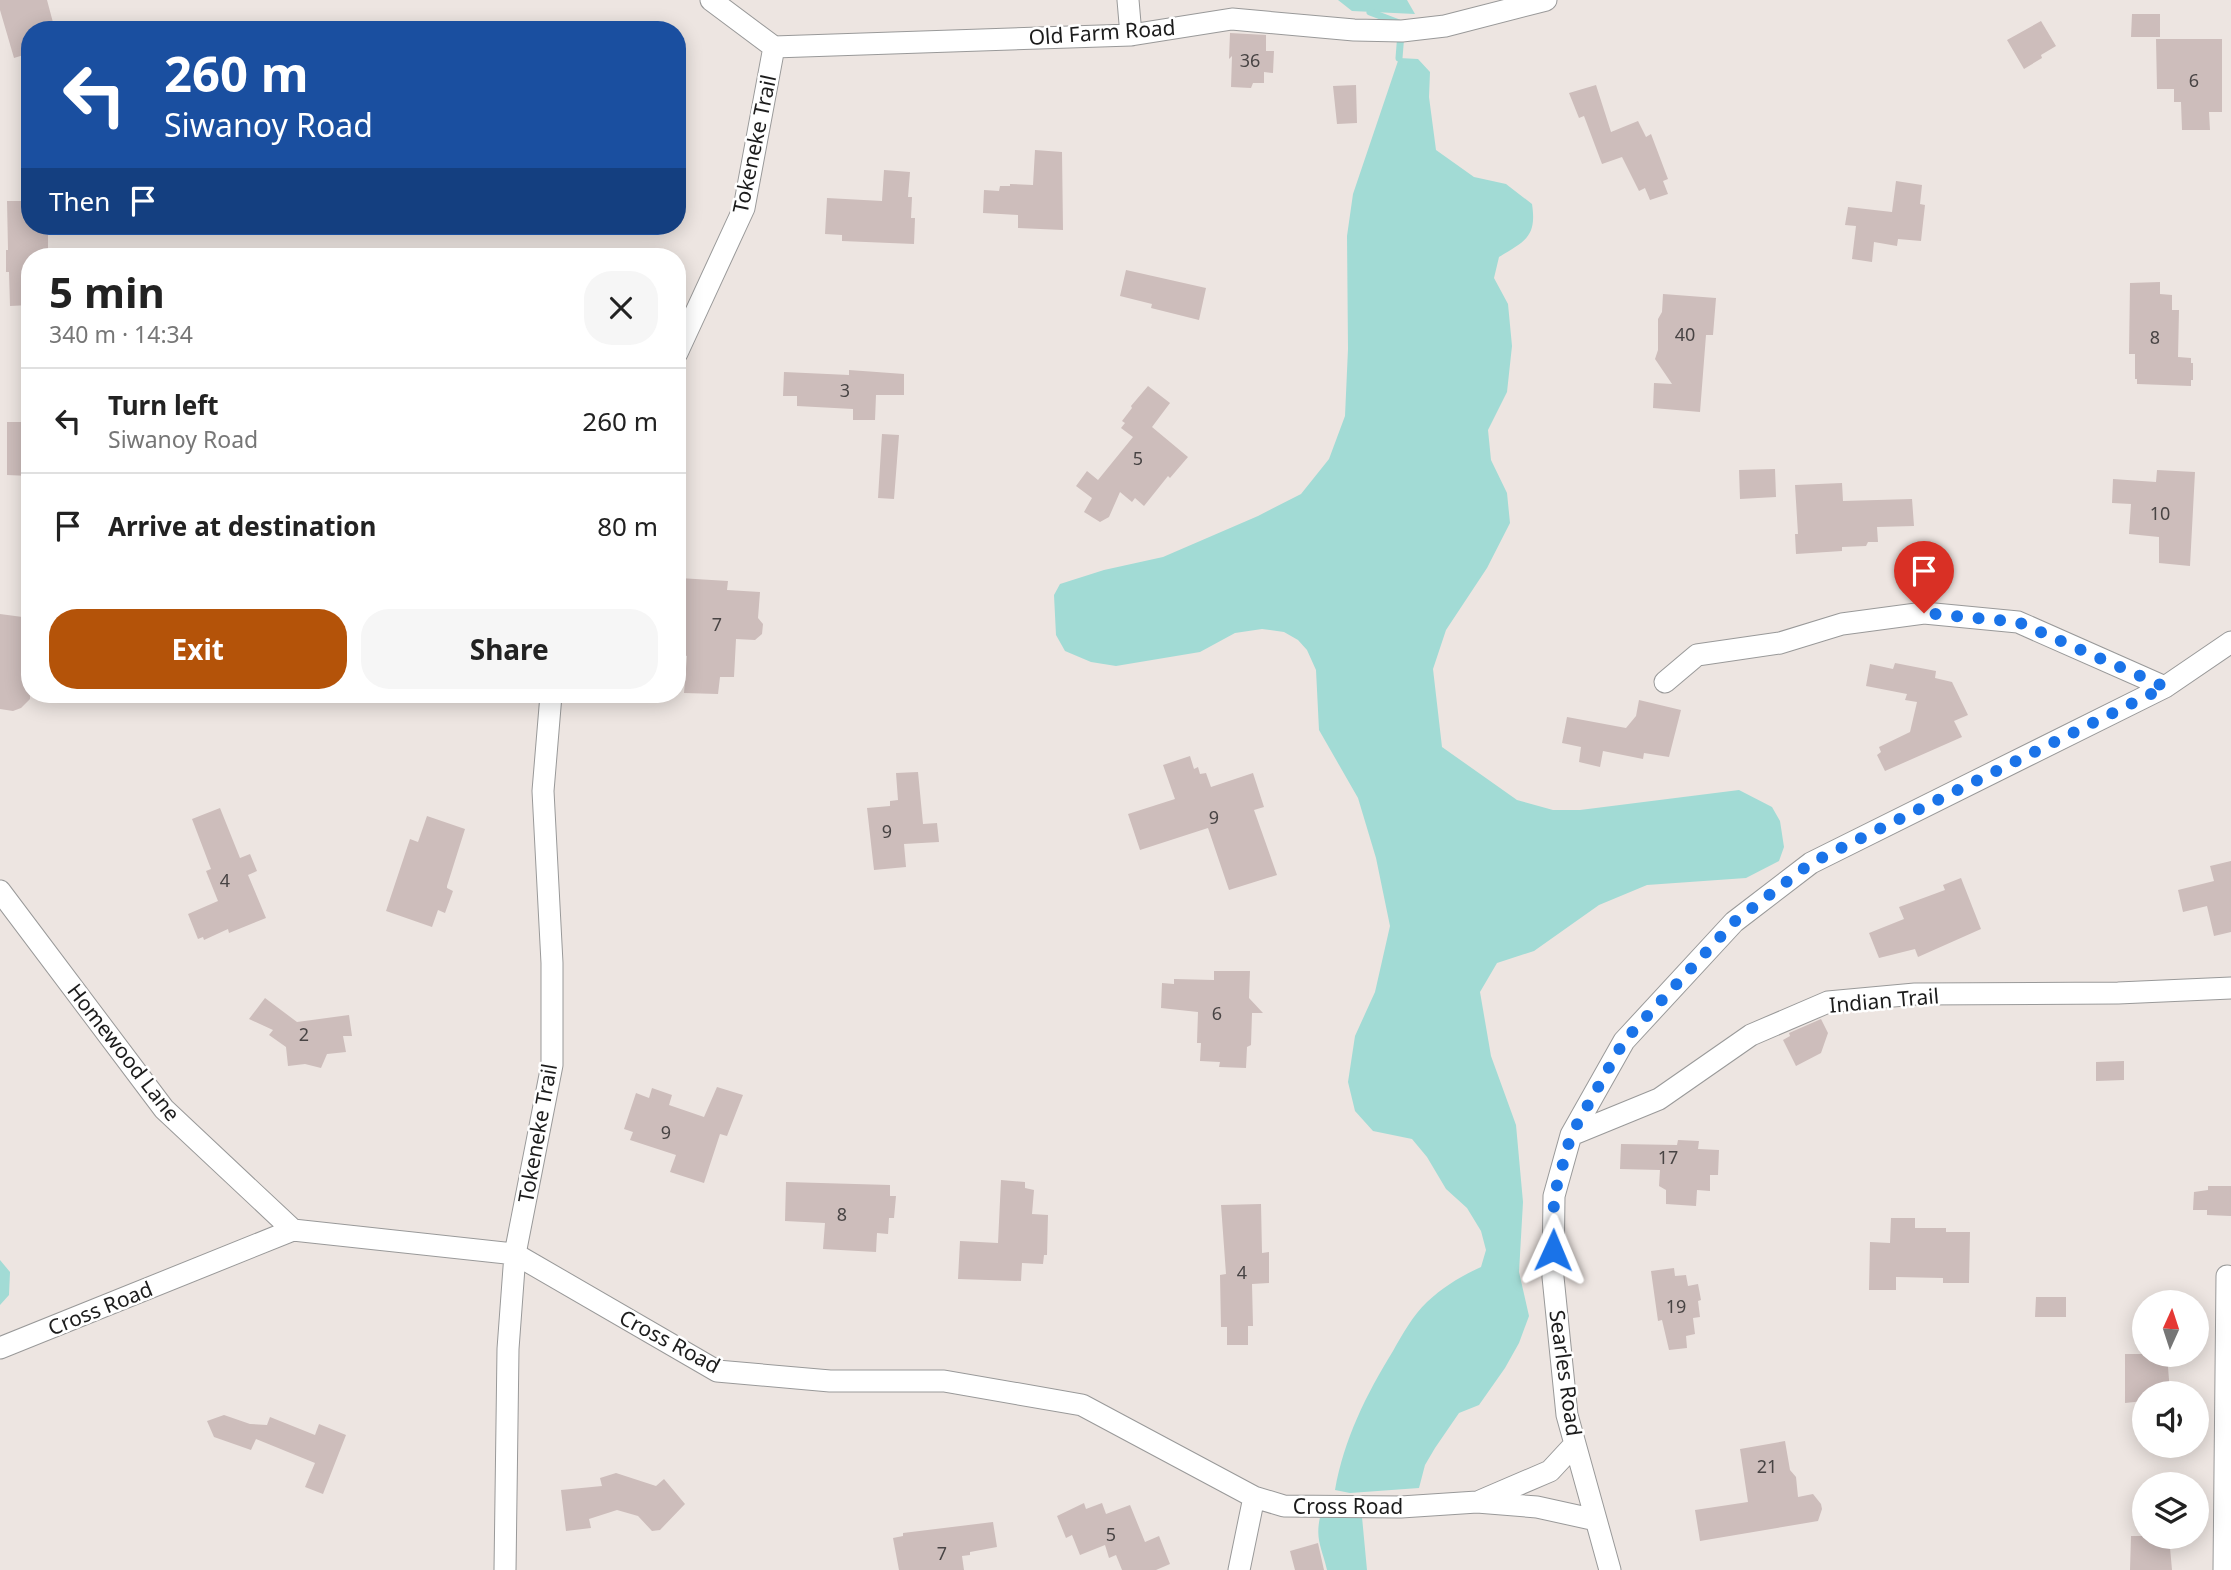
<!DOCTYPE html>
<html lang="en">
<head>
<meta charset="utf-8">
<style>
	:root { --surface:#fff; --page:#f6f6f6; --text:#222; --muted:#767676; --line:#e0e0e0; --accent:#b45309 }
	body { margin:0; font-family:"Noto Sans",sans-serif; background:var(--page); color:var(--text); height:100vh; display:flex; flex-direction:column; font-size:26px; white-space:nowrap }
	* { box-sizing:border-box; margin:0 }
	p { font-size:23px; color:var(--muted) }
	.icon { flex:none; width:38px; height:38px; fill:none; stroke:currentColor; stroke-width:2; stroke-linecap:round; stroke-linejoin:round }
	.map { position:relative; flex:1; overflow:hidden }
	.drawer { position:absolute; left:21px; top:248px; width:665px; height:455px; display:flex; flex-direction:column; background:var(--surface); border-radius:28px; box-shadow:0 4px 18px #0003 }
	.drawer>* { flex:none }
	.top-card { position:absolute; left:21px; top:21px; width:665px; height:214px; border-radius:28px; box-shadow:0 4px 18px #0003; background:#1a4fa0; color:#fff; overflow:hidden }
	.needle { width:46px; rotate:3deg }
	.tools { position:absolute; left:2132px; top:1290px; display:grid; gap:14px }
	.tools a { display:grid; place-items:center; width:77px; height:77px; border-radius:50%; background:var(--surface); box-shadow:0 4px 18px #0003; font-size:35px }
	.pin { position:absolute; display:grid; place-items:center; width:60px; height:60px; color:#fff; margin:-72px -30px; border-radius:50% 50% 50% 0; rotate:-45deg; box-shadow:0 0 7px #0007 }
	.pin .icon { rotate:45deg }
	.me { position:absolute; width:77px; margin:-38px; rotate:1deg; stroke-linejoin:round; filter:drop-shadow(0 0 5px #0008) }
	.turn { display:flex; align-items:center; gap:24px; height:147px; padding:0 28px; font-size:32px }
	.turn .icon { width:91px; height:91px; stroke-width:2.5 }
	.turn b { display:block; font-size:49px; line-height:60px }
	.then { display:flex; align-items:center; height:66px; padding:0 28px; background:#0003; gap:14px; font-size:26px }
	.round { display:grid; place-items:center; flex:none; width:74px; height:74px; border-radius:28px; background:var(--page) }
	.overview { display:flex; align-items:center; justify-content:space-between; height:119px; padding:0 28px }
	h1 { font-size:42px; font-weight:700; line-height:52px }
	.primary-button { display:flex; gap:14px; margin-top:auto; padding:14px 28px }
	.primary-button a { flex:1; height:80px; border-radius:28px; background:var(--accent); color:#fff; font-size:28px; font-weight:700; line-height:80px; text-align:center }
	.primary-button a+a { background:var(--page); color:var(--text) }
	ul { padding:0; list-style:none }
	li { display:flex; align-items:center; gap:21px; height:105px; padding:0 28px; border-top:2px solid var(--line) }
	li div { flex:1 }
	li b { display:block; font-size:26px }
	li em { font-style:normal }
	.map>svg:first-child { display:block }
	.water { fill:#a2dbd5 }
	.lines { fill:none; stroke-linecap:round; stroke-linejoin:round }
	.stream { stroke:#a2dbd5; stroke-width:7 }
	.building { fill:#cdbdbb }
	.minor-casing { stroke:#999; stroke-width:23 }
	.minor { stroke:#fff; stroke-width:21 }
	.route { stroke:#1a73e8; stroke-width:12; stroke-dasharray:0 21.6 }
	.labels { text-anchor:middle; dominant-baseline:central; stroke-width:5; stroke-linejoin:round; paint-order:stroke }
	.number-label { font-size:18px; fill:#484444 }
	.street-label { font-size:21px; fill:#1c1c1c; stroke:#fff }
</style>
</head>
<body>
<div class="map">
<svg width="2231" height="1570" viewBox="0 0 2231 1570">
	<rect width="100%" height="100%" fill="#ede5e1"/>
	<path class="water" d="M1338,0H1407L1415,14L1352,11Z
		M1399,58L1418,59L1430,72L1429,97L1436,150L1474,177L1506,184L1532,204C1537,237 1525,241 1499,257L1494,278L1508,304L1512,346L1507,392L1488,430L1491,460L1507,493L1510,523L1487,568L1446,630L1433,669L1442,747L1517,800L1553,810H1580L1739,790L1772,807L1780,821L1784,847L1779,861L1746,878L1647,885L1599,905L1534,951L1497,963L1480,992L1491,1056L1516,1125L1523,1202L1519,1272L1529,1316L1519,1343L1505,1368L1479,1405L1459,1413L1435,1448L1425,1465L1419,1488L1350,1493L1335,1490C1344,1439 1366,1395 1393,1351C1402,1335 1413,1315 1427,1302C1443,1287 1461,1276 1481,1267L1486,1250L1481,1231L1467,1208L1446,1189L1427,1157L1412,1139L1373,1131L1355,1111L1348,1082L1355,1036L1375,992L1390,926L1376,858L1358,798L1319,730L1316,670L1307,650L1298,640L1284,632L1262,629L1235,633L1200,652L1116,666L1091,662L1065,651L1056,635L1054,595L1060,584L1104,570L1163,557L1258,516L1301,494L1329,459L1345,416L1348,349L1347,236L1353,194Z
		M0,1260L10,1272L9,1295L0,1305Z
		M1320,1517H1362L1367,1570H1327C1322,1548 1315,1540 1320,1517Z"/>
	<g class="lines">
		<path class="stream" d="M1370,12L1399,23
			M1399,58L1401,33"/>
	</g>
	<path class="building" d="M0,0H47L55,30H30V53L14,58L0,10Z
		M2132,14H2160V37H2131Z
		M2041,21L2056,46L2041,55L2042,58L2024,69L2007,40Z
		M1230,33L1266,35V51H1274L1273,73L1264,72V83H1253L1251,88L1231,87L1232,56L1229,59Z
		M2156,39H2222V112H2209L2210,130H2182L2181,102H2174V89H2157Z
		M1356,85L1357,123L1337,124L1333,86Z
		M1596,85L1611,132L1638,121L1646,137L1651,134L1668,179L1663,181L1668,194L1650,200L1645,188L1639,191L1622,157L1602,164L1584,116L1579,118L1569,93Z
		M1035,150L1062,152L1063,230L1018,228V215L983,213L984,190L999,191L1000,186H1010V184L1033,185Z
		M884,170L910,172L908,197H912L911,218H915L914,244L842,241V235L825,234L827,198L882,201Z
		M1896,181L1922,185L1920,204L1925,205L1921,241L1898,239L1897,246L1874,242L1872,262L1852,259L1856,226L1845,225L1848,207L1892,212Z
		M7,201H30V226H48V257H30V305L10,306L9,272H6V250H8Z
		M1126,270L1206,288L1199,320L1151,308L1152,304L1120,296Z
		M2160,282V294L2172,295V310H2179L2178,357L2191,358V363H2193V380H2191V386L2137,384V379H2135V354H2129L2130,283Z
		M1663,294L1716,298L1713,335H1706L1700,412L1653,408L1654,383L1672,384L1655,359L1658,350V319L1662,312Z
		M849,370L904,374V395H876L875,420H853V409L797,406V396H783L784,372L849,375Z
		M1148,386L1170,403L1152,427L1188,457L1170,478L1168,476L1144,506L1135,498L1132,502L1120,492L1109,517L1100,522L1084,512L1092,498L1076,486L1087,471L1098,480L1133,437L1121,428L1125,423L1122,421L1132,408L1131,406Z
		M7,422H30V476L7,475Z
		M882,434L899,435L894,499L878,498Z
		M1775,469L1776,497L1740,499L1739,470Z
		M2157,470L2195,472L2190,566L2159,563V537L2129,534L2131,504L2112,503L2113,479L2156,482Z
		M1842,483L1843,501L1912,499L1914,526L1877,527L1878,542H1868L1866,546L1842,547V551L1796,554L1795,534H1798L1795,485Z
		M679,578L728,581L727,590L760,592L758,618L763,624L762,634L755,640L736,639L734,677H720L718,694L684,693L687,656L683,655L686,608H678Z
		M0,614L30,618V699L21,708L13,711L0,709Z
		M1895,663L1936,671L1935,678L1952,682L1968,715L1954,721L1962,737L1885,771L1877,755L1881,752L1879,747L1910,732L1917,702L1905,700L1907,694L1866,686L1870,664L1893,669Z
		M1639,700L1681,710L1669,757L1644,753L1643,759L1603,751L1600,767L1579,762L1581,747L1562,743L1567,717L1626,728L1636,716Z
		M1190,756L1194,769L1198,767L1200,774L1206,773L1211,787L1253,773L1264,807L1254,810L1277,875L1229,890L1208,828L1140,850L1128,814L1175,799L1163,765Z
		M918,772L923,824L937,823L939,842L904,844L906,867L874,870L867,808L890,806V801L898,800L896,773Z
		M220,808L240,858L250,854L257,871L248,875L266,918L229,933L228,929L204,940L203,937L198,939L188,914L218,901L206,871L211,869L192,819Z
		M427,816L465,829L447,886V888L453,891L445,913L438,910L432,927L386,911L410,839L418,842Z
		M2231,861V932L2214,936L2207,906L2183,912L2178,890L2214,881L2210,866Z
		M1961,878L1981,929L1918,957L1915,949L1879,958L1869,933L1904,919L1899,907L1945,890L1943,885Z
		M1214,971H1250L1249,998L1263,1013H1252L1251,1045L1247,1047L1246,1068L1219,1067L1220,1062L1200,1061L1201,1043H1197L1198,1012L1161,1008L1162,983L1174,984V979L1214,980Z
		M265,998L297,1022L349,1015L352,1036H343L346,1052L327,1054L321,1068L305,1064L288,1066L286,1047L269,1035L273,1030L249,1019Z
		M1821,1019L1828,1033L1821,1053L1796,1066L1783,1040L1790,1036L1789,1033Z
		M2124,1061V1080L2096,1081V1062Z
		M717,1087L743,1095L727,1136L720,1134L704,1183L670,1172L676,1155L630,1140L633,1132L624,1129L636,1093L649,1098L652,1088L672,1095L669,1105L704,1117Z
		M1678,1140L1699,1141L1698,1149L1719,1150L1718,1175H1710V1191L1697,1190L1696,1206L1666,1204V1190L1659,1186L1660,1170L1620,1169L1621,1144L1677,1145Z
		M1001,1180L1025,1182V1188L1034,1190L1032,1214L1048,1215L1047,1255H1044L1043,1264L1022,1263L1021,1281L958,1279L960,1241L998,1243Z
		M786,1182L890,1185V1196H896L894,1218H889L888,1234L877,1233L876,1252L823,1249L825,1223L785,1221Z
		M2208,1186H2231V1216L2207,1215V1210H2193L2194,1192L2208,1190Z
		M1261,1204L1262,1253L1269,1252V1283L1252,1284L1253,1326H1248V1345H1227V1327H1221L1220,1275L1226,1274L1221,1205Z
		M1891,1218H1915V1228H1946V1232H1970L1969,1283H1943V1278L1896,1277V1290H1869L1870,1242L1890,1243Z
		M1674,1268L1675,1276L1686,1275L1688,1286L1698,1284L1701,1300L1698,1301L1700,1317L1693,1318L1695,1334L1686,1336L1687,1348L1669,1350L1662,1320L1658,1321L1651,1271Z
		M2036,1297H2066V1317H2035Z
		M2125,1354H2167L2170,1393H2144V1401L2125,1403Z
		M224,1415L250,1424L267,1425L270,1417L315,1435L319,1424L346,1435L323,1494L305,1487L315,1463L256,1439L251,1450L214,1437L207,1421Z
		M1785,1441L1790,1470L1796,1477L1798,1497L1813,1494L1821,1504L1822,1509L1818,1521L1700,1541L1695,1510L1748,1502L1740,1449Z
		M616,1473L656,1486L664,1479L685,1504L660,1530L652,1531L638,1516L617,1510L589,1519L591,1528L566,1531L561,1490L602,1486L600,1478Z
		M1084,1503L1086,1509L1102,1503L1106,1514L1130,1505L1145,1542L1159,1536L1170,1564L1156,1570H1122L1116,1555L1109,1558L1105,1545L1080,1555L1072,1535L1066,1538L1057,1516Z
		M993,1522L997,1547L970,1552V1555L962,1556L964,1570H899L893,1538L903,1536V1533Z
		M2131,1536H2169L2172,1570H2130Z
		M1318,1543L1324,1570H1295L1290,1551Z"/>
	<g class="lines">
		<g class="minor-casing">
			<path id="minor" d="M711,0L774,47L1131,35L1232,19L1354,30L1402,31L1445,26L1546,0
				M1128,0L1131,35
				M677,353L744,208L774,47
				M1665,682L1697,655L1780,643L1842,624L1924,613L2018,622L2165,687
				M0,891L164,1109L293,1230
				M1571,1135L1659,1099L1751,1035L1828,1002L1915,994L2118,993L2231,988
				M0,1348L293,1230L515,1254L717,1371L830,1381H944L1082,1405L1254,1497L1284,1506L1401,1507L1477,1502L1537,1507L1596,1520
				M1480,1501L1550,1471L1575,1444
				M505,1570L508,1349L515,1254L552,1065V963L543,791L551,695
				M1239,1570L1254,1497
				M1610,1570L1567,1415L1553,1277L1554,1196L1571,1135L1624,1041L1734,922L1811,863L2165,687L2231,642
				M2224,1570L2227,1276L2231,1277"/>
		</g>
		<use href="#minor" class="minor"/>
	</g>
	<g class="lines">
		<path class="route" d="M1553,1250L1554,1196L1571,1135L1624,1041L1734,922L1811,863L2165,687L2018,622L1924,613"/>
	</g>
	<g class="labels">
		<g class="number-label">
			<text x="1250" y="60">36</text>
			<text x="2194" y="80">6</text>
			<text x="1685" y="334">40</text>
			<text x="2155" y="337">8</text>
			<text x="845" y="390">3</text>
			<text x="1138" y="458">5</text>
			<text x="2160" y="513">10</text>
			<text x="717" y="624">7</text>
			<text x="1214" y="817">9</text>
			<text x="887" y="831">9</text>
			<text x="225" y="880">4</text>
			<text x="1217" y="1013">6</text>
			<text x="304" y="1034">2</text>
			<text x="666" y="1132">9</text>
			<text x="1668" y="1157">17</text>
			<text x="842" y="1214">8</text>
			<text x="1242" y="1272">4</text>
			<text x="1676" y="1306">19</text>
			<text x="1767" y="1466">21</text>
			<text x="1111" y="1534">5</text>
			<text x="942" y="1553">7</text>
		</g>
		<g class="street-label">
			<text transform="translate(1102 32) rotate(-4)">Old Farm Road</text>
			<text transform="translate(754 144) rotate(-78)">Tokeneke Trail</text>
			<text transform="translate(1884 1000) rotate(-5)">Indian Trail</text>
			<text transform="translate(124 1052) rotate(52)">Homewood Lane</text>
			<text transform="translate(537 1133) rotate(-80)">Tokeneke Trail</text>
			<text transform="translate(100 1308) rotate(-22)">Cross Road</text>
			<text transform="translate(670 1341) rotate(28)">Cross Road</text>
			<text transform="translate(1566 1373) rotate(82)">Searles Road</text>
			<text x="1348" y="1506">Cross Road</text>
		</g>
	</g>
</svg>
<div class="tools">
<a><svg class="needle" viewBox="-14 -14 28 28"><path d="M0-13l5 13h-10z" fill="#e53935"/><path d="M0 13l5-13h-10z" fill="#767676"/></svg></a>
<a><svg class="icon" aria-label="sound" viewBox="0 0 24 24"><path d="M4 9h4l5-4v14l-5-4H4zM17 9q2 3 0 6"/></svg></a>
<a><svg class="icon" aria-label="layers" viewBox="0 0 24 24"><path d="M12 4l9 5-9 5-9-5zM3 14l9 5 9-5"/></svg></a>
</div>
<div class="pin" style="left:1924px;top:613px;background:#d93025"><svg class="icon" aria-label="arrive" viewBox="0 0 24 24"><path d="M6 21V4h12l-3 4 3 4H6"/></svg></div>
<svg class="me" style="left:1553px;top:1250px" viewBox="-20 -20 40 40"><path d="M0-17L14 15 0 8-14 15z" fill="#1a73e8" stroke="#fff" stroke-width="4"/></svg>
<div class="top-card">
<div class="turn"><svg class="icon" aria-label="left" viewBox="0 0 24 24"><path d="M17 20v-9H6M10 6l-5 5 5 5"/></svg><div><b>260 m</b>Siwanoy Road</div></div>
<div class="then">Then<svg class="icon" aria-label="arrive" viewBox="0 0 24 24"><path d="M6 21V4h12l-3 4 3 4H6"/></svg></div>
</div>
<section class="drawer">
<div class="overview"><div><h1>5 min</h1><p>340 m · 14:34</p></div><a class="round"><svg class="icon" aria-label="close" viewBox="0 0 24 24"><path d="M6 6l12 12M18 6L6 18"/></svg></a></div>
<ul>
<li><svg class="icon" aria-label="left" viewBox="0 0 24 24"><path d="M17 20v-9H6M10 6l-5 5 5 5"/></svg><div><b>Turn left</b><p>Siwanoy Road</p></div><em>260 m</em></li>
<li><svg class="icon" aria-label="arrive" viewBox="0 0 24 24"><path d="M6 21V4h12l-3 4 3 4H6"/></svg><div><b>Arrive at destination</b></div><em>80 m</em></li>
</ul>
<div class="primary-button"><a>Exit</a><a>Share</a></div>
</section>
</div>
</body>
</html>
